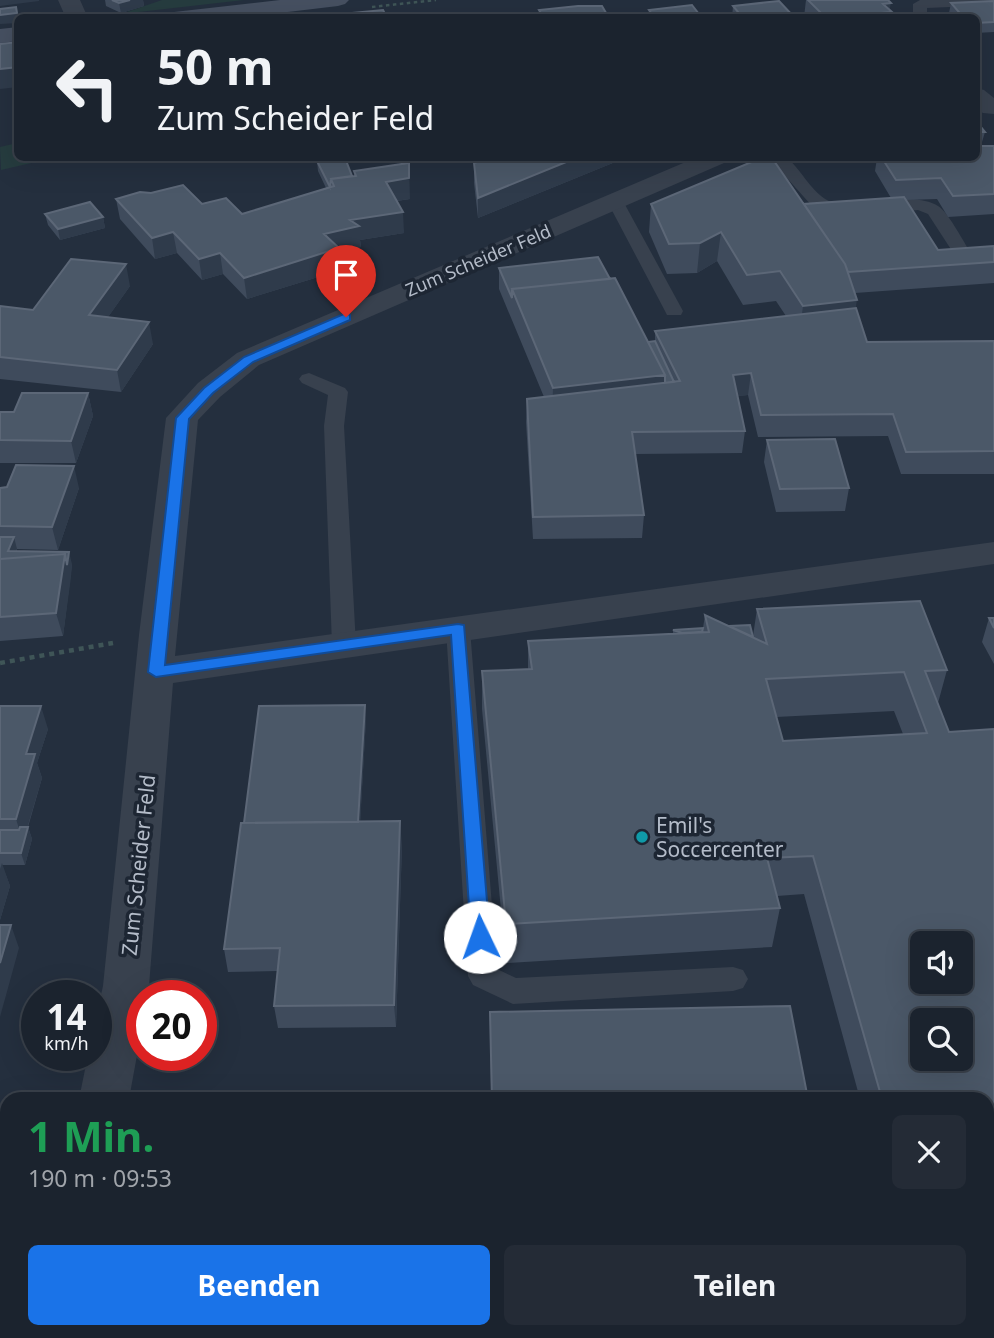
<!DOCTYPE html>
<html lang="de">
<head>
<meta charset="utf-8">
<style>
	:root { --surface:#1b232e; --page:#242b36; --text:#f1f3f6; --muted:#a0a4aa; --line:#39404a; --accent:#1a73e8 }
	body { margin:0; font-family:"Noto Sans",sans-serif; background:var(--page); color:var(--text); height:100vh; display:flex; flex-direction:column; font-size:26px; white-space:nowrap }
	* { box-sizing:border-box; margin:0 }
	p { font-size:23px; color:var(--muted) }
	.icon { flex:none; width:38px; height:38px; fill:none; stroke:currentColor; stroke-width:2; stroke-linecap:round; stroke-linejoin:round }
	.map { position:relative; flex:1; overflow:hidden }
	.panel { position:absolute; left:0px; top:1092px; width:994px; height:247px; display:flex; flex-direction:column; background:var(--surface); border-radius:21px 21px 0 0; box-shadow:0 7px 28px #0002,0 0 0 2px var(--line) }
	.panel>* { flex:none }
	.top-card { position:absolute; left:14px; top:14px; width:966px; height:147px; border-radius:10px; box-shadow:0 7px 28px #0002,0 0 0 2px var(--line); background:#1b232e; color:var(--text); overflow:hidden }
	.fabs { position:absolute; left:910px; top:931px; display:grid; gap:14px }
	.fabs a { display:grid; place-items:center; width:63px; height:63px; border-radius:10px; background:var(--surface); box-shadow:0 7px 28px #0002,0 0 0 2px var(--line); font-size:35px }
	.speed { position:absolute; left:21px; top:980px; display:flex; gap:14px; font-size:35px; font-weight:700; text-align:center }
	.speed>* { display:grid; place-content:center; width:91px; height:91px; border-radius:50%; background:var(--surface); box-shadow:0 7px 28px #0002,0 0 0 2px var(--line); line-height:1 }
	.speed small { font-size:18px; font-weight:400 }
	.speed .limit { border:10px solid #d22; background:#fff; color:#111 }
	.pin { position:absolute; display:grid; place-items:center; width:60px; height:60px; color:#fff; margin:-72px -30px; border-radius:50% 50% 50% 0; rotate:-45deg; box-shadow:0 0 7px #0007 }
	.pin .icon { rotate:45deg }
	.me { position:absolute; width:77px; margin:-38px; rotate:357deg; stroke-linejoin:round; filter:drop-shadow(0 0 5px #0008) }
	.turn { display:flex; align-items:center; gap:24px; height:147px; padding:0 28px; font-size:32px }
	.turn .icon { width:91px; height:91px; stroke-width:2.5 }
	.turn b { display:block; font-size:49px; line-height:60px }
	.round { display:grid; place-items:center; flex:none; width:74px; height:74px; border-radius:10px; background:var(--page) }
	.summary { display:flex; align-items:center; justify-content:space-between; height:119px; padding:0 28px }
	h1 { font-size:42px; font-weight:700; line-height:52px; color:#1e9e55 }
	.action { display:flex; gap:14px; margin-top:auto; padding:14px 28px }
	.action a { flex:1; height:80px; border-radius:10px; background:var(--accent); color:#fff; font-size:28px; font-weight:700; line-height:80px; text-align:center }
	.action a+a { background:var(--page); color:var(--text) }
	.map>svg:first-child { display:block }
	.green { fill:#263c3f }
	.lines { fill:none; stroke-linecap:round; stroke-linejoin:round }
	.path-far1 { stroke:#3f5557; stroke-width:2.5; stroke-dasharray:3.5 3.5; stroke-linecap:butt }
	.path { stroke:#3f5557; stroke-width:4.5; stroke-dasharray:5 5; stroke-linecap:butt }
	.service { fill:#38414e; fill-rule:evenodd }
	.minor { fill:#38414e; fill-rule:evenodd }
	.secondary { fill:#465061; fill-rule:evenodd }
	.wall { fill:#3f4b5c; fill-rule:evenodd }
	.shaded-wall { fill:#2f3b4b }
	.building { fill:#4b5868; stroke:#5c6777; stroke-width:2; fill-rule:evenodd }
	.route { fill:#1a73e8; stroke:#114b97; stroke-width:2 }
	.culture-dot { fill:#0f9aa8; stroke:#1d2633; stroke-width:2.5 }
	.labels { text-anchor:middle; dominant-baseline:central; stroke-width:7; stroke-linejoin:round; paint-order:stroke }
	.far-street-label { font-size:18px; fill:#b4bcc9; stroke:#1d2633 }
	.poi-label { font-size:21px; fill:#b4bcc9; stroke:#1d2633; text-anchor:start }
	.street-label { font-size:21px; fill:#b4bcc9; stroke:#1d2633 }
</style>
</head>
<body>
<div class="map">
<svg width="994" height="1338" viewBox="0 0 994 1338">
	<rect width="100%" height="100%" fill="#242f3e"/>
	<path class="green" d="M162,0H244L121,14Z
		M17,143L18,158H53L1,170L0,147Z"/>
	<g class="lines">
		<path class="path-far1" d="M372,7L436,0"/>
		<path class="path" d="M0,663L113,643"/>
		<path class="service" d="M920,0H994V5L927,8V18H913V4Z
			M769,158H787C802,170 813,196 832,202C863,212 911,189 938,206C948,212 962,239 969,250L966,254H954L928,214L918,210C885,213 843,223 812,206Z
			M615,196L623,201L683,311L681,315H667L665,311L607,201Z
			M309,373L345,388L348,392L344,426L356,645L353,651L344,653L335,651L332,645L324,426L328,395L302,383L299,379L302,375Z
			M458,621L466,623L470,629L497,969L516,978L733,967L743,970L748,979L743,988L733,991L513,1004L473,985L468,976L446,629L450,623Z"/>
		<path class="minor" d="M58,0H80L88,18H66Z
			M976,88L984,90L994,98V114L983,113L976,108Z
			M695,158H728L724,163L259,365L220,397L198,420L175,656L994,542V564L173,683L149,986L148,996H142V1028L129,1099H79L88,1055H96V1017L103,986L139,635L166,418L198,383L237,353Z
			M29,1332H85L83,1338H27Z"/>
		<path class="secondary" d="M280,0H349L345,4L338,6L237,18H164L166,13L174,12Z
			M18,27V41L0,43V29Z"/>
	</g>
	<path class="wall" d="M105,0H143L144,6L121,13L106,6Z
		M806,0H888L890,10L892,12L891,18H805L804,17Z
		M994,1V32L976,33V18H953L949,13L951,3Z
		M733,6L795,18H732Z
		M649,10L702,18H648Z
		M976,121L985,132L982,142H976Z
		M994,146V214L948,217L937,199L906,200L938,250L994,246V283L855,293L856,308L867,342L994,341V474H901L888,436L758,437L748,395L737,396L745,431L742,453L635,454L644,515L642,538L533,539L526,422L527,399L544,397L499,289V268L610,279L648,342L655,341V331L786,316L776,301L743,305L717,261L697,273L667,274L649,232L651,204H804L891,198L875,171L877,158H976Z
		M481,158H625L478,218L474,183V163L484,159Z
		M317,161L352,176H354V171L410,199L397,201L404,233L360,240L361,247L340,252L341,270L247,299L223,274L202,280L177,253L155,259L120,219L116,199L202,204L242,214L326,188L318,171Z
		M45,214L103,217L105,228L60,240L48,225Z
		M130,286L108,317L153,344L121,392L0,379V306L33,310Z
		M88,393L93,416L76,463H0V412H14Z
		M767,440L849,488L845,511L776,512L764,462Z
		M0,488H79L58,550L17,549V551L72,564L63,636L0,641Z
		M757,609L947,670L938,703L949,732L994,729V1338H919L917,1332H987V1099H860L804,894L777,896L780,908L772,947L506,963L482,709V671L528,669V641L673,634V630L703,628L705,615L753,636ZM894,711L903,734L783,741L776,717Z
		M989,618H994V664L982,642Z
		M0,706L48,729L37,763L42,778L28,827L32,839L25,865H2L10,886L0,920Z
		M366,718L360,822L402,845L396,1027L278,1028L274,1006L277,971L228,972L224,949L244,823Z
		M490,1012L808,1099H491Z"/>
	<path class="shaded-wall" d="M0,0H39V1L0,6Z
		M130,0H143L144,6L121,13L119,3Z
		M891,3L889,12H892L891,18H834L883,4Z
		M16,7L18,18V23L0,24V15Z
		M18,67V87L0,89V69Z
		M576,158H625L478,218V198Z
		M409,163L410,199L387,202L386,182Z
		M403,212L404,233L360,240L361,247L340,252L341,270L247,299L244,278L350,220Z
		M103,217L105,228L60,240L58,229Z
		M173,232L177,253L155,259L152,238Z
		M721,232L717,261L697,273L700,243Z
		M220,253L223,274L202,280L199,259Z
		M126,264L130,286L94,337L89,315Z
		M857,300L852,330L799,336L803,306Z
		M149,322L153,344L121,392L117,370Z
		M751,373L748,395L730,397L733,375Z
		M665,375L664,394L552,419L553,388Z
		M88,393L93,416L76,463L71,441Z
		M74,466L79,488L58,550L52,527Z
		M14,537L17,549L12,563L8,551Z
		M69,552L72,564L71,577L67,565Z
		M65,554L71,577L63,636L56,613Z
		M365,705L366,718L359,845L357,833Z
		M41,706L48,729L37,763L42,778L23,842L16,819L26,754Z
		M400,821L402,845L396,1027L394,1005Z
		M28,827L32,839L25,865L21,853Z
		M2,863L10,886L0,920V869Z
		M11,925L19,948L0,1017V963Z
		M378,1332H382V1338H378Z"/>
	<path class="building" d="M112,0H130L119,3Z
		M808,0H888L891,3L883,4L892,12L826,18Z
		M779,1L795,18H743L733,6Z
		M994,1V22L976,23V18H964L951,3Z
		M692,5L702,18H655L649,10Z
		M578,6H602L609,18H544L539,10Z
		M16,7L17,13L0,15V9Z
		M383,10L387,18H299Z
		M18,42V67L0,69V44Z
		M976,121L985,132H976Z
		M976,146H994V194L953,196L941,178L896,180L882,158H976Z
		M340,158H345L352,176L331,179L330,187L317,161Z
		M488,158H576L478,198L474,163Z
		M761,158H772L845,264L857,300L803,306L780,271L747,275L721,232L700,243L669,244L651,204Z
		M409,163V178L386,182L403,212L350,220L359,226L324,234L339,248L244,278L220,253L199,259L173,232L152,238L116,199L140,192L151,193L183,185L202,204L226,198L242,214L334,186L331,179L356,176L354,171Z
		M904,197L938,250L994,246V262L848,272L845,264L804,204Z
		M90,202L103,217L58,229L45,214Z
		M598,257L610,279L512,289V298L499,268Z
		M71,259L126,264L89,315L149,322L117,370L0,357V306L33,310Z
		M615,278L665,375L553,388L512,289Z
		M856,308L867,342L994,341V451L906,452L893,414L761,415L751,373L733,375L745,431L632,432L644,515L533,517L527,399L680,381L655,331Z
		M655,341L674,382L665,383V375L648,342Z
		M22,393H88L71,441L0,440V412H14Z
		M835,439L849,488L780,489L767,440Z
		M16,465L74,466L52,527L0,526V488L7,487Z
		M0,537H14L8,551L69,552L67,565L65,554L0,559Z
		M65,554L56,613L0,617V559Z
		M920,601L947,670L925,671L949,732L994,729V1272H987V1099H882L813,856L767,858L780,908L506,924L482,671L532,669L528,641L709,632L705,615L767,644L757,609ZM904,672L927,733L783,741L766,679ZM922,943H961V982H922ZM922,1020H961V1059H922Z
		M989,618H994V628Z
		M750,625L753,637L729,626Z
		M703,628L702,632L682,633L673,630Z
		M365,705L358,822L244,823L259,706Z
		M0,706H41L26,754H35L16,819H0Z
		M400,821L394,1005L274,1006L280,948L224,949L241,823Z
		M20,827H28L21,853H0V830H19Z
		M0,925H11L0,963Z
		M790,1006L808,1099H492L490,1012Z
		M987,1284H994V1338H933L931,1332H987Z
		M169,1332H378V1338H168Z"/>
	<path class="route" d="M346,313L350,315V320L253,362L213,393L189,419L165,665L458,624L464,625L490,937L487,942L480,944L474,942L471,937L451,635L156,677L148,672L176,418L204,388L244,357Z"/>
	<circle class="culture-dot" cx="642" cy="837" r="7"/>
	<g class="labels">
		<g class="far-street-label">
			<text transform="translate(478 260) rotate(-23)">Zum Scheider Feld</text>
		</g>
		<g class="poi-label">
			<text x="656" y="825">Emil's<tspan x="656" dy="24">Soccercenter</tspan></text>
		</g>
		<g class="street-label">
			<text transform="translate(138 865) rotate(-84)">Zum Scheider Feld</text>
		</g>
	</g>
</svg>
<div class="fabs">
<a><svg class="icon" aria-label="sound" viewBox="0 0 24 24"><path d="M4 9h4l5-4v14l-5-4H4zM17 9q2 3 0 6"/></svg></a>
<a><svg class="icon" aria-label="search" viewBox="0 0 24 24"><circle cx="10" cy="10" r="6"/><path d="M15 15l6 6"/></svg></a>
</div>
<div class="speed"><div>14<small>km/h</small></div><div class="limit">20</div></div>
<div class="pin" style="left:346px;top:317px;background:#d93025"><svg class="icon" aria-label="arrive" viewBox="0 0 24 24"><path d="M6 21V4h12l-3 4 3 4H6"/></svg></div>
<svg class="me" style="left:480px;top:937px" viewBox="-20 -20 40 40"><circle r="19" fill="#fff"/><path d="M0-13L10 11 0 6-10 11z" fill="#1a73e8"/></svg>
<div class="top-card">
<div class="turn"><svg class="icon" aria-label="left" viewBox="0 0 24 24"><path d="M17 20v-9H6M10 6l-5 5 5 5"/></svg><div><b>50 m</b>Zum Scheider Feld</div></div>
</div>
<section class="panel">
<div class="summary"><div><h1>1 Min.</h1><p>190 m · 09:53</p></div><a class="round"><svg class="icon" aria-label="close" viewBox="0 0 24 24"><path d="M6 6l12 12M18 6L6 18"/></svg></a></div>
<div class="action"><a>Beenden</a><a>Teilen</a></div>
</section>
</div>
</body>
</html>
